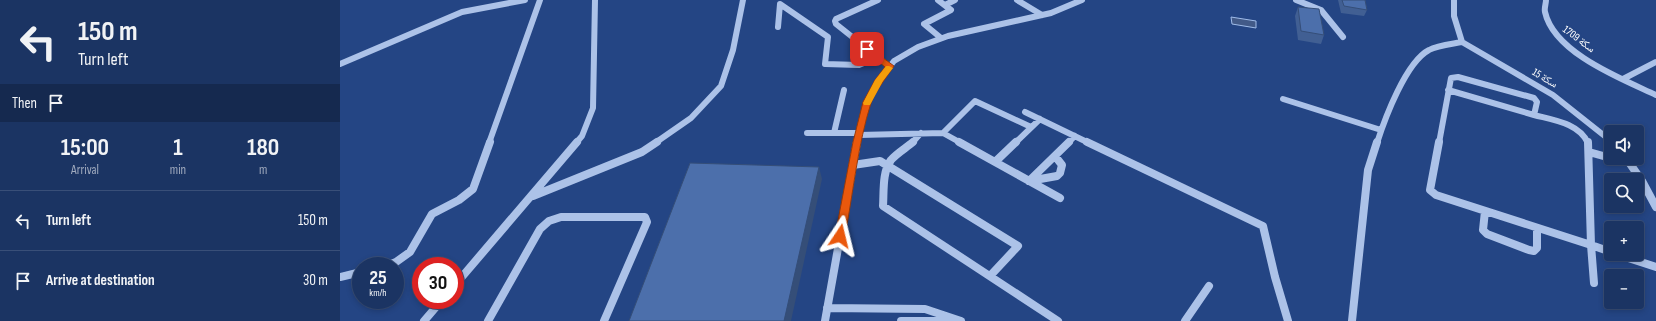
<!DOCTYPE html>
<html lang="en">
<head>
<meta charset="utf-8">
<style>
	:root { --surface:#1b3463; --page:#283f6c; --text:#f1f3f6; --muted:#a0aabe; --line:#394f78 }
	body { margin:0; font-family:"Sofia Sans Condensed","Noto Naskh Arabic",sans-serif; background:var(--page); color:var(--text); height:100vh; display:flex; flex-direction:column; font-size:15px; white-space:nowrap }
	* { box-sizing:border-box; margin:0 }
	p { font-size:13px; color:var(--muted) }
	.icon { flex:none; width:22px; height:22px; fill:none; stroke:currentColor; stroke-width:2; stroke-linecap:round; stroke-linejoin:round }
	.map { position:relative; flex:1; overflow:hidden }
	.drawer { display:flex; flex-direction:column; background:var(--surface); width:340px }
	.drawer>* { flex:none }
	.top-card { background:#1b3463; color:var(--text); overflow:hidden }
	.fabs { position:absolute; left:1264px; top:125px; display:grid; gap:8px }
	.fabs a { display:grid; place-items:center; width:40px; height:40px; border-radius:4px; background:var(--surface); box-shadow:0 2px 6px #0003,0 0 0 1px var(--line); font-size:20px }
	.speed { position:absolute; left:12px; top:257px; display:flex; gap:8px; font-size:20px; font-weight:700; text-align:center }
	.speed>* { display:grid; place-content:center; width:52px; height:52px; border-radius:50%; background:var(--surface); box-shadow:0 2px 6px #0003,0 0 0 1px var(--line); line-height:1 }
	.speed small { font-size:10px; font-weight:400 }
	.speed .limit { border:6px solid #d22; background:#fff; color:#111 }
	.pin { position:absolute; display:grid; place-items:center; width:34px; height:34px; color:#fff; margin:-17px; border-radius:8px; box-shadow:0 2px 6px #0006 }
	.me { position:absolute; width:44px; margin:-22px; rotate:10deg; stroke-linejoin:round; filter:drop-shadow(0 0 3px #0008) }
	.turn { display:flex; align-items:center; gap:14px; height:84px; padding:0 12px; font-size:18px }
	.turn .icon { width:52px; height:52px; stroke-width:2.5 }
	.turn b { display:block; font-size:28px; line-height:34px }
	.then { display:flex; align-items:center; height:38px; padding:0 12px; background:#0003; gap:8px; font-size:15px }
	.eta { display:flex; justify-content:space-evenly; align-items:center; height:68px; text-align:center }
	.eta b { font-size:24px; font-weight:700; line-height:28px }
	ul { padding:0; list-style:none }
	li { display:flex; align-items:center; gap:12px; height:60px; padding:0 12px; border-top:1px solid var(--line) }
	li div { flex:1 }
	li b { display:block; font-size:15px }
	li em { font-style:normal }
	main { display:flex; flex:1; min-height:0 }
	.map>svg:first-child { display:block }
	.water { fill:#425a88; stroke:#a0bce9 }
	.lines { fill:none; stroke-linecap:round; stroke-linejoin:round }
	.minor-far1 { stroke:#acc2e8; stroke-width:6 }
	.minor { stroke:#acc2e8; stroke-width:8 }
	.wall { fill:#415f93 }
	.shaded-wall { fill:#354e78 }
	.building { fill:#4c6fab; stroke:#354e78 }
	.route { fill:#ea580c; stroke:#983908 }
	.slow { fill:#f59e0b }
	.labels { text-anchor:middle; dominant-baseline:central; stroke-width:4; stroke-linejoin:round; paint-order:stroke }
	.street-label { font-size:11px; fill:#fff; stroke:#244584 }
</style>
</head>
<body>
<main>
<section class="drawer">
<div class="top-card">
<div class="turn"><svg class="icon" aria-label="left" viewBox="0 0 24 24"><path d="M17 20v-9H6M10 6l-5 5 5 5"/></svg><div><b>150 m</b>Turn left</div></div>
<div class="then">Then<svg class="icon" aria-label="arrive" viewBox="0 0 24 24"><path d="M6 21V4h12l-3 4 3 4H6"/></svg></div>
</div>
<div class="eta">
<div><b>15:00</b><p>Arrival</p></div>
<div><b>1</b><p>min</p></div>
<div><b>180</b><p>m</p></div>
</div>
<ul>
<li><svg class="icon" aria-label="left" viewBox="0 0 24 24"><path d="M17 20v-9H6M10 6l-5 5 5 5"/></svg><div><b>Turn left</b></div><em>150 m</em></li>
<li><svg class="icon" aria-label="arrive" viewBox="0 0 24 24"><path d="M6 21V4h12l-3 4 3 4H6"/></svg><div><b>Arrive at destination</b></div><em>30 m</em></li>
</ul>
</section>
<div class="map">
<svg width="1316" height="321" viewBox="0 0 1316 321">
	<rect width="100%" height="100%" fill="#244584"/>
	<path class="water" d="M891,17L916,21V28L892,24Z"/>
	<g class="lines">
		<path class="minor-far1" d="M538,0L496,19L495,21L496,24L550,67
			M598,0L611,10L584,24L601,38
			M677,0L702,15
			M956,0L981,10L1003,37
			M1114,0V16L1122,42
			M1206,0C1206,4 1204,8 1205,12C1214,53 1282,79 1316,95
			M605,5L615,0
			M438,27L440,4L488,37L485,64L519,65L538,57
			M1122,42L1213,95L1271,141
			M0,64L122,12L185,0
			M1283,79L1316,62
			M1108,90L1194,115
			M943,99L1041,130
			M685,112L749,143
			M467,133H520
			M494,133L504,90
			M603,133L635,101L691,127
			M519,135L603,133L621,143
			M149,143L200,0
			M236,143L242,136L253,108L255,0
			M315,143L351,118L381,86L393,50L403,0
			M517,143L527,102L539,80L554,61L578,47L608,36L711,13L742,0
			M572,143L581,133
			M675,143L700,119
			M728,143L735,136
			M1037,143C1045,118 1066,62 1089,50C1098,45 1112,44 1122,42
			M1099,143L1111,78L1118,77L1194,98L1197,102L1194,115C1213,120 1239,123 1248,143"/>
		<path class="minor" d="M573,142C566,148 557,153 551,160C542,172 544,192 543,206L718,321
			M619,142L720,198
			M747,142L923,226L935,277L948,321
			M1099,142L1090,190L1096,195L1251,245
			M1248,142L1251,245
			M1249,152L1274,159L1288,160
			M715,156L722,165L720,173L717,176L689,181L729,142
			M1286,158L1302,181L1316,207
			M655,162L676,142
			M513,165L540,161L678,246L650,276
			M193,196L302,152L317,142
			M1145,211L1143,230L1147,234L1189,250L1194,251L1197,248V228
			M1251,245L1271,252
			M1251,245L1254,283
			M1276,254L1316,267
			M45,266L56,262L70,252L92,214L119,200L133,189L150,142
			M0,277L21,272
			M115,285L237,142
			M487,308L585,309L621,321
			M84,321L102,300
			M148,321L200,229L209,221L221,217H305L307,222L264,321
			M485,321L517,142
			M561,321H612
			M845,321L869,286
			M1012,321L1028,170L1037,142"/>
	</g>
	<path class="wall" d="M998,0H1025L1027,10L1024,16L1001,13Z
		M958,7L984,35L981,44L958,40L955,16Z"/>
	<path class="shaded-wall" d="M479,167L482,179L451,321H444Z"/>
	<path class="building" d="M1002,0H1025L1027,10L1004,6Z
		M958,7L979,9L984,35L961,31Z
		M350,163L479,167L444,321H289Z"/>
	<path class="route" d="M527,46L554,66C546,78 536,90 531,103C518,143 513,194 505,236L504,239H497L495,236L513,142L523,102L535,80L545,67L525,50V47Z"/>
	<path class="slow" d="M546,66H549L553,68L543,81L530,105H524L523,103L535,80Z"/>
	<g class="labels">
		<g class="street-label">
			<text transform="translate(1239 39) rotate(37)">سكة 1709</text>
			<text transform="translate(1205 78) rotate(31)">سكة 15</text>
		</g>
	</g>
</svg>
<div class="fabs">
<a><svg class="icon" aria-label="sound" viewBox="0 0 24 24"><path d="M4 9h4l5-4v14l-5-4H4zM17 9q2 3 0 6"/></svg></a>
<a><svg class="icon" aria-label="search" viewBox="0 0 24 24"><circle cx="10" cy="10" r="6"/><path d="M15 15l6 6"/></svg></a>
<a>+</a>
<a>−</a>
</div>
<div class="speed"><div>25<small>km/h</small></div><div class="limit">30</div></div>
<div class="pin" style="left:527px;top:49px;background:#d93025"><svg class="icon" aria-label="arrive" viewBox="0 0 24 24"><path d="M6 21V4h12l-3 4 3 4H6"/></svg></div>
<svg class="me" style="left:500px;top:236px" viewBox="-20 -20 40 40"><path d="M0-17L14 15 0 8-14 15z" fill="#ea580c" stroke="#fff" stroke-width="4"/></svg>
</div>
</main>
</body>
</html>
